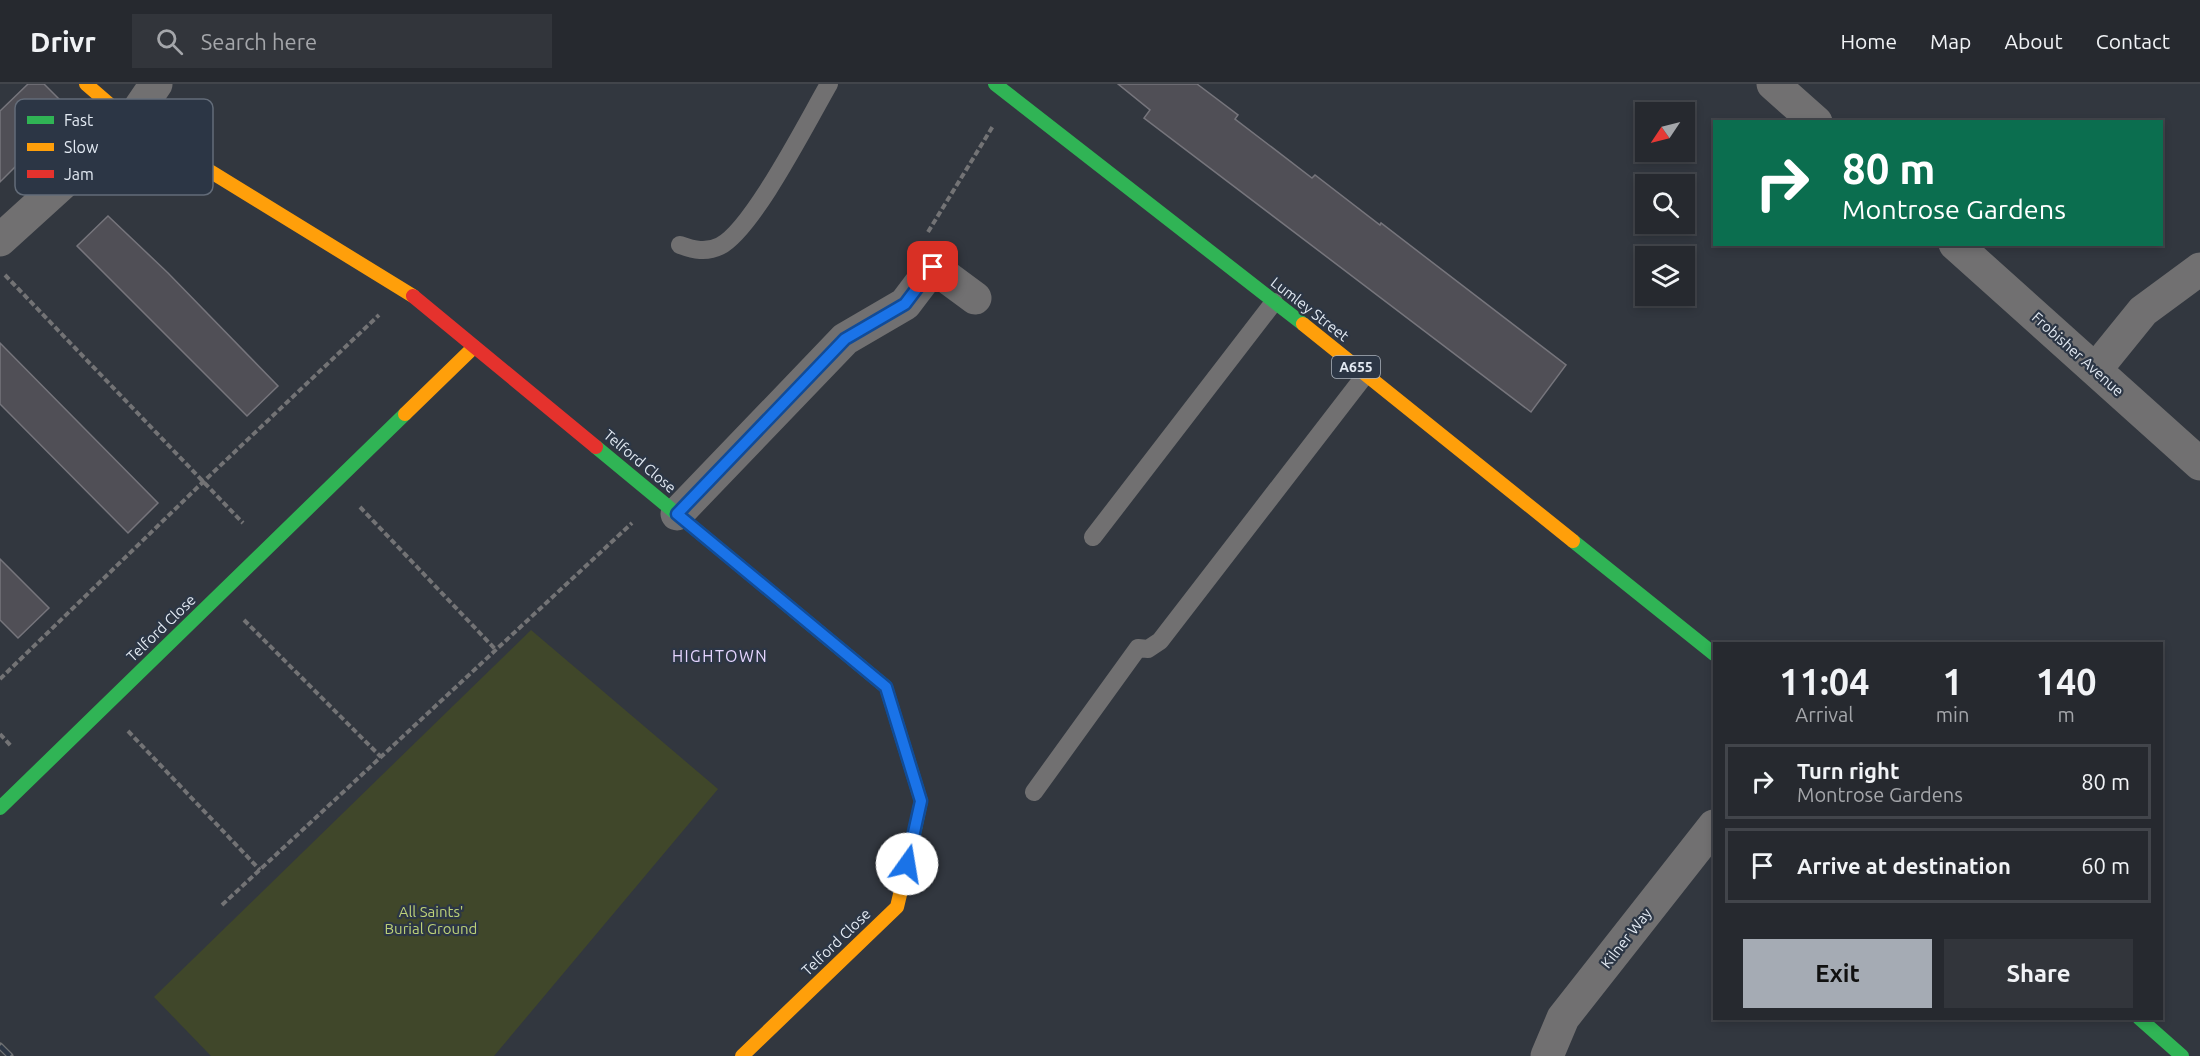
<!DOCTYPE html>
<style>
body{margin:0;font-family:Ubuntu,sans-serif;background:#32353b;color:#f1f3f6;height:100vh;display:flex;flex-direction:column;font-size:22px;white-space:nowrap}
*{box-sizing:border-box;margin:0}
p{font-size:20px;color:#a4a6aa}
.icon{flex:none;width:33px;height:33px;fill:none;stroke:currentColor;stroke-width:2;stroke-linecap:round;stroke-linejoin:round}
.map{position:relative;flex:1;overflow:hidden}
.panel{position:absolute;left:1713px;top:558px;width:450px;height:378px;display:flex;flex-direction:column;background:#26292f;border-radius:0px;box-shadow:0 3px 9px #0003,0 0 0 2px #42454b}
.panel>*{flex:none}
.banner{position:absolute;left:1713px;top:36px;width:450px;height:126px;border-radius:0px;box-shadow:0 3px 9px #0003,0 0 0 2px #42454b;background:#0b6e4f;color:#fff;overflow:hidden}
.needle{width:39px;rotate:235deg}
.fabs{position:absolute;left:1635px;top:18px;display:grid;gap:12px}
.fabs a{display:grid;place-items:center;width:60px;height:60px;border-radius:0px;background:#26292f;box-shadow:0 3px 9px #0003,0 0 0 2px #42454b;font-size:30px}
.pin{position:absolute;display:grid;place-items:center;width:51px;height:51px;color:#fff;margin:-26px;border-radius:12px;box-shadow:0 3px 9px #0006}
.me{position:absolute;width:66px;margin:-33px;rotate:13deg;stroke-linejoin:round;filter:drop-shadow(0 0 4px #0008)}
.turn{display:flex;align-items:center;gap:21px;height:126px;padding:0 30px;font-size:27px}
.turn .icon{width:78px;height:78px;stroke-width:2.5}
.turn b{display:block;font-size:42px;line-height:51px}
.eta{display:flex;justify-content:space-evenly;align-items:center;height:102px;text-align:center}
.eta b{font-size:36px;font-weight:700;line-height:42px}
.cta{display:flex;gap:12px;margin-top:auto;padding:12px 30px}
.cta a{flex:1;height:69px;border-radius:0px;background:#a5abb4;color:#111;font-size:24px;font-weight:700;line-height:69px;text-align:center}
.cta a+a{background:#32353b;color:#f1f3f6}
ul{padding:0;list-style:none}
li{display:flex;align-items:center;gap:18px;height:75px;margin:0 12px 9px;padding:0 18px;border:3px solid #42454b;border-radius:0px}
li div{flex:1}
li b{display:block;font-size:22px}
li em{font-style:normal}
header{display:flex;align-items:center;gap:36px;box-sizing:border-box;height:84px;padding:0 30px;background:#26292f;border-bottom:2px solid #42454b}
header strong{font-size:28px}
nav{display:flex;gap:33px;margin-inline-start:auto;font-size:21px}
.search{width:420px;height:54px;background:#32353b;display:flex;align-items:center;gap:15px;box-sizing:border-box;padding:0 21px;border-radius:0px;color:#a4a6aa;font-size:22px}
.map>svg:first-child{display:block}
</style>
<header>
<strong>Drivr</strong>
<div class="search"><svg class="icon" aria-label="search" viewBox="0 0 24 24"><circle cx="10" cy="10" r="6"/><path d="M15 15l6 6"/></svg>Search here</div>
<nav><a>Home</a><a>Map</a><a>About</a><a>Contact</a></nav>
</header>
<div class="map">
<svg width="2200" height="972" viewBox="0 0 2200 972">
<rect width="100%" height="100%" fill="#32373f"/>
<path fill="#40472a" d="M 531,546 L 718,705 L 494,972 L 211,972 L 154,913 Z"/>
<g fill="#504f56" stroke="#76757c" stroke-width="1.5">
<path d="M 28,0 L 44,0 L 71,27 L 0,98 L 0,27 Z"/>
<path d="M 1118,0 L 1197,0 L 1238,31 L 1235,35 L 1312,94 L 1315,91 L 1380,141 L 1381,139 L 1566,281 L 1531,328 L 1144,34 L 1150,26 Z"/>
<path d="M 108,132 L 168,189 L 278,302 L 247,332 L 77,162 Z"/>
<path d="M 0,259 L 158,419 L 128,449 L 0,320 Z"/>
<path d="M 0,475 L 49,524 L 18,554 L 0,536 Z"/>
</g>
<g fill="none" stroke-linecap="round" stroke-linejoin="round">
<g stroke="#737375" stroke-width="4" stroke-dasharray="6 3" stroke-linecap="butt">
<path d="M 928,148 L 993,42"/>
<path d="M 5,191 L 243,439"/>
<path d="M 360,423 L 496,566"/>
<path d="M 244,536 L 381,673"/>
<path d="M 0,595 L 203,398 L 379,231"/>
<path d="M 128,647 L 260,786"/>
<path d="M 0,650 L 12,663"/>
<path d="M 222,821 L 632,439"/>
</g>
<g stroke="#717071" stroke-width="18">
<path d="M 680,161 C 694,166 706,169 720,162 C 753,145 808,36 829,0"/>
<path d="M 1093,453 L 1274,218"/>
<path d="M 1034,708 L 1138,564 L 1148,565 L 1160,557 L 1366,290"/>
</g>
<g stroke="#717071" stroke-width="33">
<path d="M 1773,0 L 1816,38"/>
<path d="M 0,156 L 130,38 L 156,0"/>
<path d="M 1955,160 L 2200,380"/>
<path d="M 2096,285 L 2143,227 L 2200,185"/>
<path d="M 677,430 L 845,255 L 905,220 L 933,183 L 975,214"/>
<path d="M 1547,972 L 1563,934 L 1714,742"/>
</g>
<g stroke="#30b455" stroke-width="14">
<path d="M 995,0 L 1303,240"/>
<path d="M 596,363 L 886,603 L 921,717 L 908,777"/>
<path d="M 1573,457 L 1714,570"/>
<path d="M 0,724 L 405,330"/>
<path d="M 2139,934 L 2182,972"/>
</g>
<g stroke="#ff9f0a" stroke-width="14">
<path d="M 86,0 L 130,38 L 413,212"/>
<path d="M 1303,240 L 1573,457"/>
<path d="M 405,330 L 474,263"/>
<path d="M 742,972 L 897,823 L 908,777"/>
</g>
<path stroke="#e5322d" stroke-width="14" d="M 413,212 L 596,363"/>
<defs>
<path id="rail" d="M 0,962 L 10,972"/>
</defs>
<use href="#rail" stroke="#6f7173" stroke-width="7"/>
<use href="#rail" stroke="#2c3645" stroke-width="4.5" stroke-dasharray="14" stroke-linecap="butt"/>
</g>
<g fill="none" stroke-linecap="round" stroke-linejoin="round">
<defs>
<path id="route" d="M 907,780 L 921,717 L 886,603 L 677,430 L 845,255 L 905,220 L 933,183"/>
</defs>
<use href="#route" stroke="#114b97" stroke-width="15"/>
<use href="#route" stroke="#1a73e8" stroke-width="10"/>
</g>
<g text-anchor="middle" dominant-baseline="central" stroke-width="4.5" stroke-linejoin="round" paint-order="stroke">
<rect fill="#2c3645" stroke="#acb4bf" stroke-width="1.5" x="1332" y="272" width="48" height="22" rx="4.5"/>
<g font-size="14" font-weight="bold" fill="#e3eaf3">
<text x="1356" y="283">A655</text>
</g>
<g font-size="15" fill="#e3eaf3" stroke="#2c3645">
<text transform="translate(1310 225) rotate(38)">Lumley Street</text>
<text transform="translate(2078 270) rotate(42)">Frobisher Avenue</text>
<text transform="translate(640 377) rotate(40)">Telford Close</text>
<text transform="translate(161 544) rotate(-44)">Telford Close</text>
<text transform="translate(1626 854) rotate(-52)">Kilner Way</text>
<text transform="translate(836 858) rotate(-44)">Telford Close</text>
</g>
<g font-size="15" fill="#bdd178" stroke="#2c3645">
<text x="431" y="827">All Saints'<tspan x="431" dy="17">Burial Ground</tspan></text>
</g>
<g font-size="16" letter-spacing="1.5" fill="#e6d5ff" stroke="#2c3645">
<text x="720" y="572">HIGHTOWN</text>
</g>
</g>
<rect x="15" y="15" width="198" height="96" rx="9" fill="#2c3645" stroke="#636c79" stroke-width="1.5"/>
<rect x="27" y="32" width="27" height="8" fill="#30b455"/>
<rect x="27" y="59" width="27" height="8" fill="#ff9f0a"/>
<rect x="27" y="86" width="27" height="8" fill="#e5322d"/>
<g font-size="16" fill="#e3eaf3">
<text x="64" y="42">Fast</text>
<text x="64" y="69">Slow</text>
<text x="64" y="96">Jam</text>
</g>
</svg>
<div class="fabs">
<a><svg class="needle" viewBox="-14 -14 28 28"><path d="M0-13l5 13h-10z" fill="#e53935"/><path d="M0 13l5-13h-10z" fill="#a4a6aa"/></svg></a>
<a><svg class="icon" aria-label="search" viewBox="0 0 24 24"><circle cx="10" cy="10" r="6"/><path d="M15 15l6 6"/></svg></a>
<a><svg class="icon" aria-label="layers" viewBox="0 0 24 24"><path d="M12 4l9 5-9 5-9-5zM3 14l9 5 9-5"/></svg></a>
</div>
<div class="pin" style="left:933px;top:183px;background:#d93025"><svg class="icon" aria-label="arrive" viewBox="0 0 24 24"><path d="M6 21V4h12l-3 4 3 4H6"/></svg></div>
<svg class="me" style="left:907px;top:780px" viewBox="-20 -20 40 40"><circle r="19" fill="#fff"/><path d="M0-13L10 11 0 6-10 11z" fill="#1a73e8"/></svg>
<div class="banner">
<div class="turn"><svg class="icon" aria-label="right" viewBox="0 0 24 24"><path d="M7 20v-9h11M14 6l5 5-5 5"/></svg><div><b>80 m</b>Montrose Gardens</div></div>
</div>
<section class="panel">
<div class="eta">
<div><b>11:04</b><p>Arrival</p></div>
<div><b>1</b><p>min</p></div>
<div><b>140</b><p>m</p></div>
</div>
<ul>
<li><svg class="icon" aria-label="right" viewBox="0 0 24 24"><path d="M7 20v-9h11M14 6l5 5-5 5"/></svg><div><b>Turn right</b><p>Montrose Gardens</p></div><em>80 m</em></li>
<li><svg class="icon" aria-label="arrive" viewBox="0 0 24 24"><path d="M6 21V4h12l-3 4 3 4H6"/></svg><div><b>Arrive at destination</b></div><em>60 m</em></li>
</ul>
<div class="cta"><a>Exit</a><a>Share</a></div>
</section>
</div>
